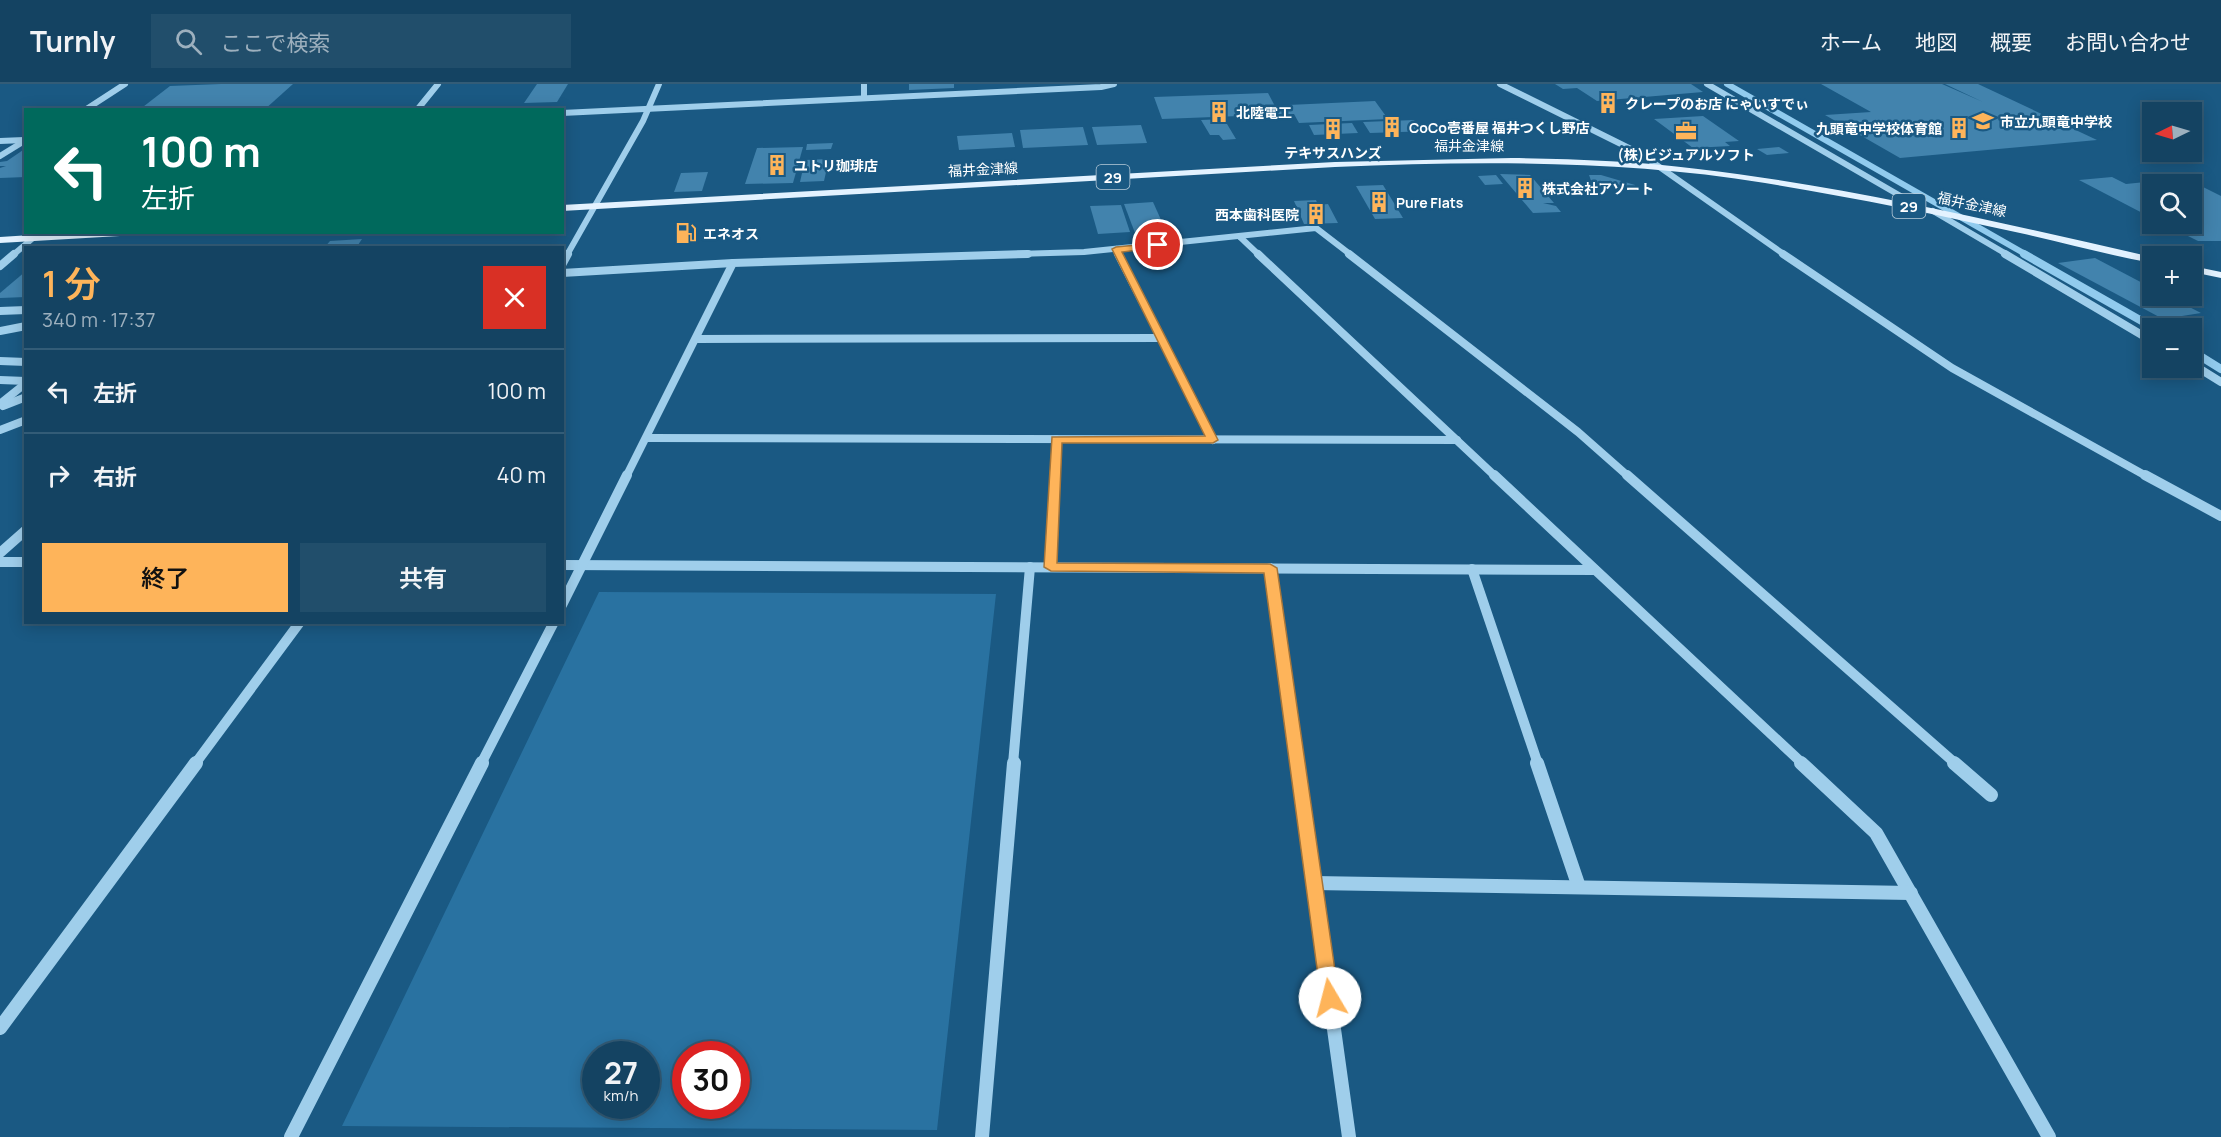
<!DOCTYPE html>
<html lang="ja">
<meta charset="utf-8">
<style>
body{margin:0;font-family:Manrope,"Noto Sans JP",sans-serif;background:#214e6b;color:#f1f3f6;height:100vh;display:flex;flex-direction:column;font-size:22px;white-space:nowrap}
*{box-sizing:border-box;margin:0}
p{font-size:20px;color:#9db0be}
.icon{flex:none;width:33px;height:33px;fill:none;stroke:currentColor;stroke-width:2;stroke-linecap:round;stroke-linejoin:round}
.map{position:relative;flex:1;overflow:hidden}
.details{position:absolute;left:24px;top:162px;width:540px;height:378px;display:flex;flex-direction:column;background:#144362;border-radius:0px;box-shadow:0 3px 15px #0003,0 0 0 2px #335c77}
.details>*{flex:none}
.hud{position:absolute;left:24px;top:24px;width:540px;height:126px;border-radius:0px;box-shadow:0 3px 15px #0003,0 0 0 2px #335c77;background:#00695c;color:#fff;overflow:hidden}
.needle{width:39px;rotate:265deg}
.controls{position:absolute;left:2142px;top:18px;display:grid;gap:12px}
.controls a{display:grid;place-items:center;width:60px;height:60px;border-radius:0px;background:#144362;box-shadow:0 3px 15px #0003,0 0 0 2px #335c77;font-size:30px}
.speed{position:absolute;left:582px;top:957px;display:flex;gap:12px;font-size:30px;font-weight:700;text-align:center}
.speed>*{display:grid;place-content:center;width:78px;height:78px;border-radius:50%;background:#144362;box-shadow:0 3px 15px #0003,0 0 0 2px #335c77;line-height:1}
.speed small{font-size:15px;font-weight:400}
.speed .limit{border:9px solid #d22;background:#fff;color:#111}
.pin{position:absolute;display:grid;place-items:center;width:51px;height:51px;color:#fff;margin:-26px;border:3px solid #fff;border-radius:50%;box-shadow:0 2px 6px #0007}
.me{position:absolute;width:66px;margin:-33px;rotate:352deg;stroke-linejoin:round;filter:drop-shadow(0 0 4px #0008)}
.turn{display:flex;align-items:center;gap:21px;height:126px;padding:0 18px;font-size:27px}
.turn .icon{width:78px;height:78px;stroke-width:2.5}
.turn b{display:block;font-size:42px;line-height:51px}
.round{display:grid;place-items:center;flex:none;width:63px;height:63px;border-radius:0px;background:#214e6b}
.headline{display:flex;align-items:center;justify-content:space-between;height:102px;padding:0 18px}
h1{font-size:36px;font-weight:600;line-height:45px;color:#feb45a}
.action{display:flex;gap:12px;margin-top:auto;padding:12px 18px}
.action a{flex:1;height:69px;border-radius:0px;background:#feb45a;color:#111;font-size:24px;font-weight:600;line-height:69px;text-align:center}
.action a+a{background:#214e6b;color:#f1f3f6}
ul{padding:0;list-style:none}
li{display:flex;align-items:center;gap:18px;height:84px;padding:0 18px;border-top:2px solid #335c77}
li div{flex:1}
li b{display:block;font-size:22px}
li em{font-style:normal}
header{display:flex;align-items:center;gap:36px;box-sizing:border-box;height:84px;padding:0 30px;background:#144362;border-bottom:2px solid #335c77}
header strong{font-size:28px}
nav{display:flex;gap:33px;margin-inline-start:auto;font-size:21px}
.search{width:420px;height:54px;background:#214e6b;display:flex;align-items:center;gap:15px;box-sizing:border-box;padding:0 21px;border-radius:0px;color:#9db0be;font-size:22px}
.map>svg:first-child{display:block}
</style>
<header>
<strong>Turnly</strong>
<div class="search"><svg class="icon" aria-label="search" viewBox="0 0 24 24"><circle cx="10" cy="10" r="6"/><path d="M15 15l6 6"/></svg>ここで検索</div>
<nav><a>ホーム</a><a>地図</a><a>概要</a><a>お問い合わせ</a></nav>
</header>
<div class="map">
<svg width="2221" height="1053" viewBox="0 0 2221 1053">
<rect width="100%" height="100%" fill="#1a5983"/>
<path fill="#2972a1" fill-rule="evenodd" d="M 599,508 L 996,510 L 937,1046 L 342,1042 ZM 646,970 L 646,1022 L 596,1022 L 596,970 ZM 736,970 L 736,1022 L 686,1022 L 686,970 Z"/>
<g fill="none" stroke-linecap="round" stroke-linejoin="round">
<path stroke="#91cbee" stroke-width="6" d="M 1727,0 L 2027,171"/>
<g stroke="#91cbee" stroke-width="8">
<path d="M 2024,170 L 2154,244"/>
<path d="M 2192,267 L 2221,285"/>
</g>
</g>
<g fill="#4283ad">
<path d="M 221,0 L 293,0 L 264,26 L 139,26 L 170,2 Z"/>
<path d="M 537,0 L 568,0 L 557,18 L 524,19 Z"/>
<path d="M 909,0 L 954,0 L 954,4 L 909,6 Z"/>
<path d="M 1555,0 L 1691,0 L 1703,8 L 1597,17 L 1577,4 L 1563,5 Z"/>
<path d="M 1821,0 L 1942,0 L 1983,18 L 1945,0 L 1978,0 L 2097,56 L 1900,74 L 1825,31 L 1871,28 Z"/>
<path d="M 1268,9 L 1277,26 L 1291,25 L 1288,21 L 1375,17 L 1388,35 L 1299,39 L 1294,30 L 1162,35 L 1154,13 Z"/>
<path d="M 1703,32 L 1739,57 L 1725,58 L 1730,62 L 1693,64 L 1654,35 Z"/>
<path d="M 1224,35 L 1236,55 L 1223,56 L 1219,51 L 1210,51 L 1201,36 Z"/>
<path d="M 1414,36 L 1420,44 L 1428,44 L 1431,47 L 1370,49 L 1363,38 Z"/>
<path d="M 1352,39 L 1358,49 L 1314,51 L 1309,41 Z"/>
<path d="M 1141,41 L 1147,59 L 1097,61 L 1092,43 Z"/>
<path d="M 1083,43 L 1088,61 L 1023,64 L 1020,46 Z"/>
<path d="M 1012,49 L 1015,63 L 959,66 L 957,52 Z"/>
<path d="M 833,59 L 831,65 L 806,66 L 807,60 Z"/>
<path d="M 803,63 L 793,99 L 745,100 L 757,64 Z"/>
<path d="M 1779,63 L 1789,69 L 1767,71 L 1757,65 Z"/>
<path d="M 26,64 L 26,93 L 0,94 L 0,84 L 6,82 L 0,82 L 0,78 L 7,77 Z"/>
<path d="M 829,75 L 824,97 L 800,98 L 805,76 Z"/>
<path d="M 708,88 L 702,107 L 674,108 L 681,89 Z"/>
<path d="M 1500,90 L 1530,91 L 1554,119 L 1543,119 L 1556,122 L 1561,128 L 1533,129 Z"/>
<path d="M 1496,91 L 1503,100 L 1485,101 L 1478,92 Z"/>
<path d="M 1589,91 L 1601,91 L 1635,101 L 1635,104 L 1593,102 Z"/>
<path d="M 2112,93 L 2126,100 L 2185,94 L 2221,112 L 2221,157 L 2198,157 L 2164,140 L 2192,140 L 2192,100 L 2152,100 L 2152,134 L 2079,96 Z"/>
<path d="M 1383,101 L 1403,134 L 1375,135 L 1356,102 Z"/>
<path d="M 1316,116 L 1318,121 L 1328,120 L 1338,139 L 1304,140 L 1294,117 Z"/>
<path d="M 1153,118 L 1166,147 L 1135,149 L 1124,120 Z"/>
<path d="M 1121,121 L 1130,148 L 1098,150 L 1090,122 Z"/>
<path d="M 362,155 L 356,164 L 324,164 L 330,157 Z"/>
<path d="M 151,160 L 147,164 L 114,164 L 114,162 Z"/>
<path d="M 2095,174 L 2152,204 L 2152,212 L 2168,212 L 2201,229 L 2163,235 L 2058,179 Z"/>
<path d="M 26,187 L 26,213 L 0,214 L 0,209 Z"/>
</g>
<g fill="none" stroke-linecap="round" stroke-linejoin="round">
<g stroke="#9fceeb" stroke-width="6">
<path d="M 864,0 L 864,14"/>
<path d="M 1500,0 L 1641,70 L 1785,171"/>
<path d="M 1707,0 L 1923,125"/>
<path d="M 85,26 L 125,0"/>
<path d="M 417,26 L 438,0"/>
<path d="M 562,29 L 1101,3 L 1114,0"/>
<path d="M 0,57 L 24,56"/>
<path d="M 0,72 L 26,56"/>
<path d="M 1933,127 L 2008,171"/>
<path d="M 1240,153 L 1259,171"/>
<path d="M 1116,165 L 1119,171"/>
<path d="M 13,171 L 33,154"/>
<path d="M 567,171 L 643,37 L 659,0"/>
<path d="M 980,171 L 1084,168 L 1316,144 L 1351,171"/>
</g>
<g stroke="#9fceeb" stroke-width="8">
<path d="M 1118,170 L 1213,356"/>
<path d="M 1258,170 L 1496,393"/>
<path d="M 1349,170 L 1578,348 L 1629,393"/>
<path d="M 1783,170 L 1952,284 L 2148,393"/>
<path d="M 2005,170 L 2152,257"/>
<path d="M 562,181 L 568,170"/>
<path d="M 0,182 L 14,170"/>
<path d="M 562,189 L 733,179"/>
<path d="M 0,227 L 26,226"/>
<path d="M 0,247 L 26,242"/>
<path d="M 697,255 L 1161,254"/>
<path d="M 0,277 L 26,278"/>
<path d="M 2192,280 L 2221,298"/>
<path d="M 0,296 L 26,297"/>
<path d="M 0,320 L 26,299"/>
<path d="M 3,322 L 26,313"/>
<path d="M 0,346 L 26,336"/>
<path d="M 647,354 L 1457,356"/>
<path d="M 626,393 L 733,179 L 1028,170"/>
<path d="M 1055,393 L 1056,355"/>
</g>
<g stroke="#9fceeb" stroke-width="10">
<path d="M 1494,391 L 1803,680"/>
<path d="M 1627,391 L 1956,680"/>
<path d="M 2145,391 L 2221,432"/>
<path d="M 0,469 L 26,446"/>
<path d="M 0,478 L 26,478"/>
<path d="M 562,481 L 1595,486"/>
<path d="M 1051,483 L 1055,391"/>
<path d="M 1270,484 L 1297,680"/>
<path d="M 1472,485 L 1538,680"/>
<path d="M 562,521 L 627,391"/>
<path d="M 195,680 L 300,538"/>
<path d="M 481,680 L 554,538"/>
<path d="M 1013,680 L 1030,483"/>
</g>
<g stroke="#9fceeb" stroke-width="14">
<path d="M 1297,679 L 1349,1053"/>
<path d="M 1537,679 L 1579,803"/>
<path d="M 1801,679 L 1876,749 L 2049,1053"/>
<path d="M 1954,679 L 1991,711"/>
<path d="M 1314,799 L 1911,809"/>
<path d="M 0,944 L 196,679"/>
<path d="M 291,1053 L 482,679"/>
<path d="M 982,1053 L 1014,679"/>
</g>
<g fill="#e3f2ff" fill-rule="evenodd">
<path d="M 1512,74 C 1574,75 1636,77 1698,85 C 1851,103 2002,139 2152,173 L 2152,179 C 2108,171 2064,159 2020,149 C 1935,130 1851,113 1765,99 C 1623,76 1479,77 1335,83 L 562,127 L 562,121 L 1335,78 Z"/>
<path d="M 78,148 L 142,148 L 137,151 L 0,159 L 0,153 Z"/>
<path d="M 2192,182 L 2221,188 L 2221,194 L 2192,188 Z"/>
</g>
</g>
<path fill="#feb45a" stroke="#a5753a" stroke-width="1.5" d="M 1158,159 L 1161,159 L 1161,163 L 1122,168 L 1218,356 L 1213,359 L 1062,359 L 1057,479 L 1270,480 L 1277,484 L 1339,914 L 1336,920 L 1330,923 L 1323,920 L 1321,914 L 1264,489 L 1051,487 L 1044,483 L 1052,353 L 1205,352 L 1112,165 L 1116,163 Z"/>
<defs>
<symbol id="building-bare" viewBox="-9 -9 18 18"><path d="M-4-6H4V6H1V3H-1V6H-4ZM-2.5-4.3h1.7v1.8h-1.7ZM.8-4.3h1.7v1.8H.8ZM-2.5-1h1.7V.8h-1.7ZM.8-1h1.7V.8H.8Z" fill="#feb45a" stroke="#1a5983" stroke-width="2.5" paint-order="stroke"/></symbol>
<symbol id="school-bare" viewBox="-9 -9 18 18"><path d="M0-5L7-2L0 1L-7-2ZM-4 1L0 2.5L4 1V4Q0 6-4 4Z" fill="#feb45a" stroke="#1a5983" stroke-width="2.5" paint-order="stroke"/></symbol>
<symbol id="office-bare" viewBox="-9 -9 18 18"><path d="M-6-3h4V-5.5h4V-3h4V5H-6ZM-1-4.5V-3h2v-1.5ZM-6 0V1H6V0Z" fill="#feb45a" stroke="#1a5983" stroke-width="2.5" paint-order="stroke"/></symbol>
<symbol id="fuel-bare" viewBox="-9 -9 18 18"><path d="M-5.5-6h7V0h2V4h1.3V-2.5L3-4.5l.8-.8L6-3V5H2.5V1h-1V6h-7ZM-4.2-4.7v3.2H.2V-4.7Z" fill="#feb45a" stroke="#1a5983" stroke-width="2.5" paint-order="stroke"/></symbol>
</defs>
<g fill-rule="evenodd">
<use href="#building-bare" x="1593" y="4" width="30" height="30"/>
<use href="#building-bare" x="1204" y="13" width="30" height="30"/>
<use href="#school-bare" x="1968" y="22" width="30" height="30"/>
<use href="#building-bare" x="1377" y="28" width="30" height="30"/>
<use href="#building-bare" x="1944" y="29" width="30" height="30"/>
<use href="#building-bare" x="1318" y="30" width="30" height="30"/>
<use href="#office-bare" x="1671" y="32" width="30" height="30"/>
<use href="#building-bare" x="762" y="66" width="30" height="30"/>
<use href="#building-bare" x="1510" y="89" width="30" height="30"/>
<use href="#building-bare" x="1364" y="103" width="30" height="30"/>
<use href="#building-bare" x="1301" y="115" width="30" height="30"/>
<use href="#fuel-bare" x="671" y="134" width="30" height="30"/>
</g>
<g text-anchor="middle" dominant-baseline="central" stroke-width="5" stroke-linejoin="round" paint-order="stroke">
<g font-size="14" font-weight="bold" fill="#fff" stroke="#1a5983" text-anchor="start">
<text x="1625" y="19">クレープのお店 にゃいすでぃ</text>
<text x="1236" y="28">北陸電工</text>
<text x="2000" y="37">市立九頭竜中学校</text>
<text x="1409" y="43">CoCo壱番屋 福井つくし野店</text>
<text x="1942" y="44" text-anchor="end">九頭竜中学校体育館</text>
<text x="1333" y="68" text-anchor="middle">テキサスハンズ</text>
<text x="1686" y="70" text-anchor="middle">(株)ビジュアルソフト</text>
<text x="794" y="81">ユトリ珈琲店</text>
<text x="1542" y="104">株式会社アソート</text>
<text x="1396" y="118">Pure Flats</text>
<text x="1299" y="130" text-anchor="end">西本歯科医院</text>
<text x="703" y="149">エネオス</text>
</g>
<g font-size="14" fill="#fff" stroke="#1a5983">
<text x="1469" y="61">福井金津線</text>
<text transform="translate(983 85) rotate(-3)">福井金津線</text>
<text transform="translate(1972 120) rotate(12)">福井金津線</text>
</g>
<g fill="#1a5983" stroke="#bacdda" stroke-width="1.5">
<rect x="1096.5" y="81" width="33" height="24" rx="4.5"/>
<rect x="1892.5" y="110" width="33" height="24" rx="4.5"/>
</g>
<g font-size="15" font-weight="bold" fill="#fff">
<text x="1113" y="93">29</text>
<text x="1909" y="122">29</text>
</g>
</g>
</svg>
<div class="controls">
<a><svg class="needle" viewBox="-14 -14 28 28"><path d="M0-13l5 13h-10z" fill="#e53935"/><path d="M0 13l5-13h-10z" fill="#9db0be"/></svg></a>
<a><svg class="icon" aria-label="search" viewBox="0 0 24 24"><circle cx="10" cy="10" r="6"/><path d="M15 15l6 6"/></svg></a>
<a>+</a>
<a>−</a>
</div>
<div class="speed"><div>27<small>km/h</small></div><div class="limit">30</div></div>
<div class="pin" style="left:1158px;top:161px;background:#d93025"><svg class="icon" aria-label="arrive" viewBox="0 0 24 24"><path d="M6 21V4h12l-3 4 3 4H6"/></svg></div>
<svg class="me" style="left:1330px;top:914px" viewBox="-20 -20 40 40"><circle r="19" fill="#fff"/><path d="M0-13L10 11 0 6-10 11z" fill="#feb45a"/></svg>
<div class="hud">
<div class="turn"><svg class="icon" aria-label="left" viewBox="0 0 24 24"><path d="M17 20v-9H6M10 6l-5 5 5 5"/></svg><div><b>100 m</b>左折</div></div>
</div>
<section class="details">
<div class="headline"><div><h1>1 分</h1><p>340 m · 17:37</p></div><a class="round" style="background:#d93025;color:#fff"><svg class="icon" aria-label="close" viewBox="0 0 24 24"><path d="M6 6l12 12M18 6L6 18"/></svg></a></div>
<ul>
<li><svg class="icon" aria-label="left" viewBox="0 0 24 24"><path d="M17 20v-9H6M10 6l-5 5 5 5"/></svg><div><b>左折</b></div><em>100 m</em></li>
<li><svg class="icon" aria-label="right" viewBox="0 0 24 24"><path d="M7 20v-9h11M14 6l5 5-5 5"/></svg><div><b>右折</b></div><em>40 m</em></li>
</ul>
<div class="action"><a>終了</a><a>共有</a></div>
</section>
</div>
